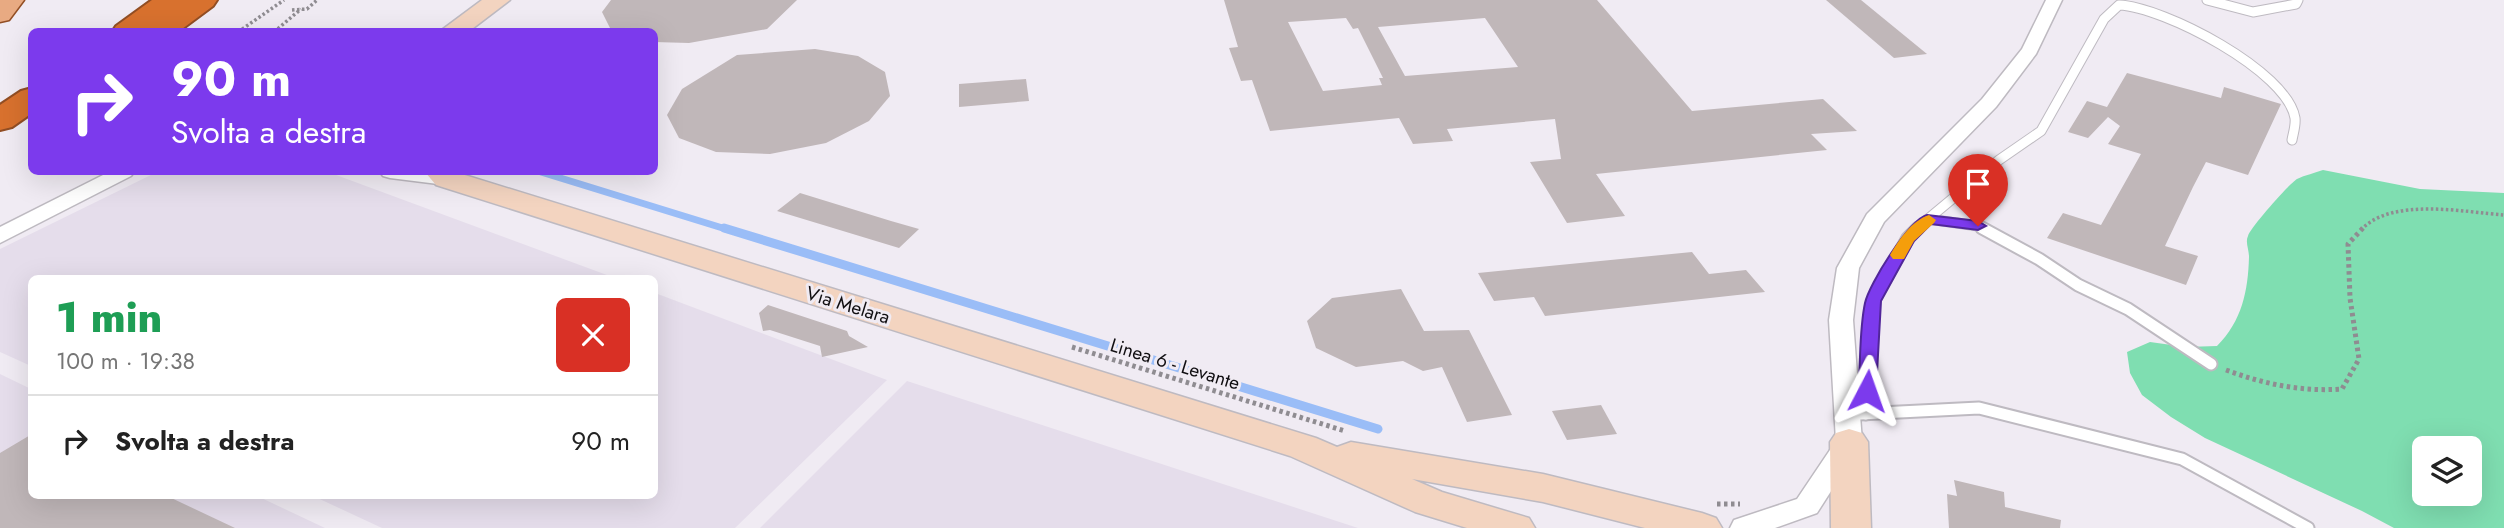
<!DOCTYPE html>
<html lang="it">
<meta charset="utf-8">
<style>
body{margin:0;font-family:Jost,sans-serif;background:#f6f6f6;color:#222;height:100vh;display:flex;flex-direction:column;font-size:26px;white-space:nowrap}
*{box-sizing:border-box;margin:0}
p{font-size:23px;color:#767676}
.icon{flex:none;width:38px;height:38px;fill:none;stroke:currentColor;stroke-width:2;stroke-linecap:round;stroke-linejoin:round}
.map{position:relative;flex:1;overflow:hidden}
.details{position:absolute;left:28px;top:275px;width:630px;height:224px;display:flex;flex-direction:column;background:#fff;border-radius:10px;box-shadow:0 7px 28px #0002}
.details>*{flex:none}
.banner{position:absolute;left:28px;top:28px;width:630px;height:147px;border-radius:10px;box-shadow:0 7px 28px #0002;background:#7c3aed;color:#fff;overflow:hidden}
.tools{position:absolute;left:2412px;top:436px;display:grid;gap:14px}
.tools a{display:grid;place-items:center;width:70px;height:70px;border-radius:10px;background:#fff;box-shadow:0 7px 28px #0002;font-size:35px}
.pin{position:absolute;display:grid;place-items:center;width:60px;height:60px;color:#fff;margin:-72px -30px;border-radius:50% 50% 50% 0;rotate:-45deg;box-shadow:0 0 7px #0007}
.pin .icon{rotate:45deg}
.me{position:absolute;width:77px;margin:-38px;rotate:4deg;stroke-linejoin:round;filter:drop-shadow(0 0 5px #0008)}
.turn{display:flex;align-items:center;gap:24px;height:147px;padding:0 28px;font-size:32px}
.turn .icon{width:91px;height:91px;stroke-width:2.5}
.turn b{display:block;font-size:49px;line-height:60px}
.round{display:grid;place-items:center;flex:none;width:74px;height:74px;border-radius:10px;background:#f6f6f6}
.head{display:flex;align-items:center;justify-content:space-between;height:119px;padding:0 28px}
h1{font-size:42px;font-weight:800;line-height:52px;color:#1e9e55}
ul{padding:0;list-style:none}
li{display:flex;align-items:center;gap:21px;height:91px;padding:0 28px;border-top:2px solid #e0e0e0}
li div{flex:1}
li b{display:block;font-size:26px}
li em{font-style:normal}
.map>svg:first-child{display:block}
</style>
<div class="map">
<svg width="2504" height="528" viewBox="0 0 2504 528">
<rect width="100%" height="100%" fill="#f0ebf3"/>
<g fill="#e5ddeb">
<path d="M 157,172 L 328,172 L 615,278 L 32,278 L 31,366 L 0,352 L 0,249 Z"/>
<path d="M 655,293 L 887,380 L 735,528 L 382,528 L 311,495 L 654,495 Z"/>
<path d="M 0,374 L 31,389 L 32,495 L 255,495 L 325,528 L 0,528 Z"/>
<path d="M 907,381 L 1358,528 L 760,528 Z"/>
</g>
<path fill="#7fdeb1" fill-rule="evenodd" d="M 2323,170 L 2420,189 L 2504,193 L 2504,528 L 2394,528 L 2362,511 L 2205,438 L 2171,417 L 2142,395 L 2130,373 L 2127,352 L 2150,342 L 2186,347 L 2217,346 C 2242,321 2248,291 2249,257 C 2249,249 2245,242 2248,236 C 2251,227 2289,184 2297,179 C 2305,175 2315,173 2323,170 ZM 2424,448 L 2469,448 L 2469,494 L 2424,494 Z"/>
<g fill="none" stroke-linecap="round" stroke-linejoin="round">
<path stroke="#9abdf7" stroke-width="7" d="M 541,172 L 729,230"/>
<path stroke="#9abdf7" stroke-width="9" d="M 724,228 L 1378,429"/>
</g>
<g fill="#c0b7b9" fill-rule="evenodd">
<path d="M 611,0 L 797,0 L 767,29 L 689,43 L 654,42 L 654,32 L 612,32 L 602,12 Z"/>
<path d="M 1224,0 L 1597,0 L 1692,111 L 1823,99 L 1857,131 L 1811,134 L 1827,150 L 1596,174 L 1625,216 L 1567,223 L 1530,162 L 1561,159 L 1555,119 L 1447,129 L 1453,141 L 1413,144 L 1399,118 L 1270,131 L 1252,80 L 1241,81 L 1229,48 L 1238,47 ZM 1346,18 L 1353,29 L 1358,28 L 1383,78 L 1379,78 L 1382,85 L 1323,91 L 1288,22 ZM 1485,18 L 1518,67 L 1405,76 L 1378,27 Z"/>
<path d="M 1826,0 L 1861,0 L 1927,54 L 1894,58 Z"/>
<path d="M 815,49 L 858,56 L 885,72 L 890,96 L 869,121 L 826,143 L 770,154 L 716,152 L 679,138 L 667,115 L 682,89 L 737,55 Z"/>
<path d="M 2127,73 L 2221,98 L 2224,87 L 2281,104 L 2248,175 L 2206,162 L 2193,187 L 2165,246 L 2198,256 L 2186,285 L 2047,238 L 2063,213 L 2101,225 L 2141,154 L 2108,144 L 2120,126 L 2108,117 L 2088,138 L 2068,132 L 2087,101 L 2107,107 Z"/>
<path d="M 1026,79 L 1029,101 L 959,107 L 959,84 Z"/>
<path d="M 800,193 L 891,221 L 919,229 L 899,248 L 777,211 Z"/>
<path d="M 1692,252 L 1709,274 L 1746,270 L 1765,292 L 1545,316 L 1534,297 L 1494,301 L 1478,273 Z"/>
<path d="M 1401,289 L 1424,331 L 1469,330 L 1512,415 L 1467,422 L 1442,367 L 1423,371 L 1403,361 L 1356,367 L 1316,348 L 1307,321 L 1332,298 Z"/>
<path d="M 768,305 L 847,331 L 849,336 L 868,347 L 822,357 L 820,346 L 770,330 L 763,331 L 759,313 Z"/>
<path d="M 1601,405 L 1617,434 L 1567,440 L 1552,411 Z"/>
<path d="M 32,434 L 32,495 L 165,495 L 235,528 L 0,528 L 0,453 Z"/>
<path d="M 1954,480 L 2004,492 L 2005,507 L 2061,520 L 2060,528 L 1949,528 L 1947,494 L 1957,496 Z"/>
</g>
<g fill="none" stroke-linecap="round" stroke-linejoin="round">
<defs>
<g id="lane-far1">
<path d="M 2207,0 L 2253,12 L 2296,4 L 2298,0"/>
<path d="M 1928,219 L 1999,160 L 2041,131 L 2104,19 L 2119,5 C 2164,7 2287,71 2295,118 C 2296,125 2293,134 2292,140"/>
<path d="M 1917,230 L 1928,219 L 1978,226 L 1985,230"/>
</g>
<g id="lane">
<path d="M 1982,228 L 2039,259 L 2078,285 L 2128,309 L 2211,364"/>
<path d="M 1860,414 L 1979,408 L 2182,459 L 2308,528"/>
<path d="M 1866,414 L 1873,301 L 1908,238 L 1918,228"/>
</g>
<g id="street">
<path d="M 2046,0 L 2062,0 L 2036,54 L 1996,107 L 1884,222 L 1859,268 L 1853,320 L 1862,442 L 1858,449 L 1817,513 L 1775,528 L 1730,528 L 1734,520 L 1797,499 L 1836,441 L 1829,320 L 1837,268 L 1867,214 L 1982,99 L 2022,49 Z"/>
<path d="M 109,172 L 134,172 L 131,176 L 0,243 L 0,227 Z"/>
<path d="M 380,172 L 436,172 L 453,175 L 456,179 L 453,183 L 446,185 L 390,178 L 383,176 Z"/>
</g>
<g id="secondary">
<path d="M 482,0 L 510,0 L 468,32 L 439,32 Z"/>
<path d="M 425,172 L 455,172 L 1316,438 L 1337,447 L 1351,442 L 1543,474 L 1702,513 L 1716,518 L 1722,528 L 1645,528 L 1543,502 L 1412,479 L 1442,492 L 1529,518 L 1535,528 L 1467,528 L 1415,512 L 1290,456 L 436,185 Z"/>
<path d="M 1849,429 L 1862,433 L 1868,442 L 1871,528 L 1831,528 L 1830,442 L 1836,433 Z"/>
</g>
<path id="primary" d="M 0,0 L 24,0 L 9,20 L 0,22 Z"/>
<g id="highway">
<path d="M 152,0 L 217,0 L 213,6 L 178,32 L 112,32 L 116,26 Z"/>
<path d="M 32,88 L 32,113 L 12,127 L 0,130 L 0,105 L 21,91 Z"/>
</g>
</defs>
<use href="#lane-far1" stroke="#bebac1" stroke-width="11"/>
<use href="#lane" stroke="#bebac1" stroke-width="15"/>
<use href="#street" stroke="#bebac1" stroke-width="3"/>
<use href="#secondary" stroke="#bebac1" stroke-width="3"/>
<use href="#primary" stroke="#924e24" stroke-width="3"/>
<use href="#highway" stroke="#924e24" stroke-width="4"/>
<g stroke="#8f8c91" stroke-width="3.5" stroke-dasharray="2.5 2.5" stroke-linecap="butt">
<path d="M 292,10 L 307,9 L 317,0"/>
<path d="M 238,32 L 284,0"/>
<path d="M 274,32 L 301,9"/>
<path d="M 2361,230 C 2391,197 2464,212 2504,215"/>
</g>
<g stroke="#8f8c91" stroke-width="5" stroke-dasharray="3.5 3.5" stroke-linecap="butt">
<path d="M 1072,347 L 1345,431"/>
<path d="M 2226,370 C 2264,384 2301,392 2342,389 L 2359,359 L 2350,298 L 2348,244 L 2363,228"/>
<path d="M 1717,504 L 1740,504"/>
</g>
<use href="#lane-far1" stroke="#fff" stroke-width="9"/>
<use href="#lane" stroke="#fff" stroke-width="11"/>
<use href="#street" fill="#fff" fill-rule="evenodd"/>
<use href="#secondary" fill="#f3d4c0" fill-rule="evenodd"/>
<use href="#primary" fill="#e8aa82" fill-rule="evenodd"/>
<use href="#highway" fill="#d8712e" fill-rule="evenodd"/>
</g>
<path fill="#7c3aed" stroke="#51269a" stroke-width="2" d="M 1927,215 L 1978,221 L 1986,226 L 1978,230 L 1931,224 L 1914,241 L 1881,301 L 1876,391 L 1867,397 L 1861,395 L 1858,391 C 1861,363 1859,331 1865,303 C 1869,284 1909,220 1927,215 Z"/>
<path fill="#f59e0b" d="M 1929,215 L 1936,220 L 1934,223 L 1914,241 L 1904,259 L 1893,259 L 1890,255 C 1899,240 1911,221 1929,215 Z"/>
<g text-anchor="middle" dominant-baseline="central" stroke-width="6" stroke-linejoin="round" paint-order="stroke">
<g font-size="19" fill="#100e11" stroke="#f0ebf3">
<text transform="translate(848 305) rotate(17)">Via Melara</text>
<text transform="translate(1175 364) rotate(17)">Linea 6 - Levante</text>
</g>
</g>
</svg>
<div class="tools">
<a><svg class="icon" aria-label="layers" viewBox="0 0 24 24"><path d="M12 4l9 5-9 5-9-5zM3 14l9 5 9-5"/></svg></a>
</div>
<div class="pin" style="left:1978px;top:226px;background:#d93025"><svg class="icon" aria-label="arrive" viewBox="0 0 24 24"><path d="M6 21V4h12l-3 4 3 4H6"/></svg></div>
<svg class="me" style="left:1867px;top:391px" viewBox="-20 -20 40 40"><path d="M0-17L14 15 0 8-14 15z" fill="#7c3aed" stroke="#fff" stroke-width="4"/></svg>
<div class="banner">
<div class="turn"><svg class="icon" aria-label="right" viewBox="0 0 24 24"><path d="M7 20v-9h11M14 6l5 5-5 5"/></svg><div><b>90 m</b>Svolta a destra</div></div>
</div>
<section class="details">
<div class="head"><div><h1>1 min</h1><p>100 m · 19:38</p></div><a class="round" style="background:#d93025;color:#fff"><svg class="icon" aria-label="close" viewBox="0 0 24 24"><path d="M6 6l12 12M18 6L6 18"/></svg></a></div>
<ul>
<li><svg class="icon" aria-label="right" viewBox="0 0 24 24"><path d="M7 20v-9h11M14 6l5 5-5 5"/></svg><div><b>Svolta a destra</b></div><em>90 m</em></li>
</ul>
</section>
</div>
